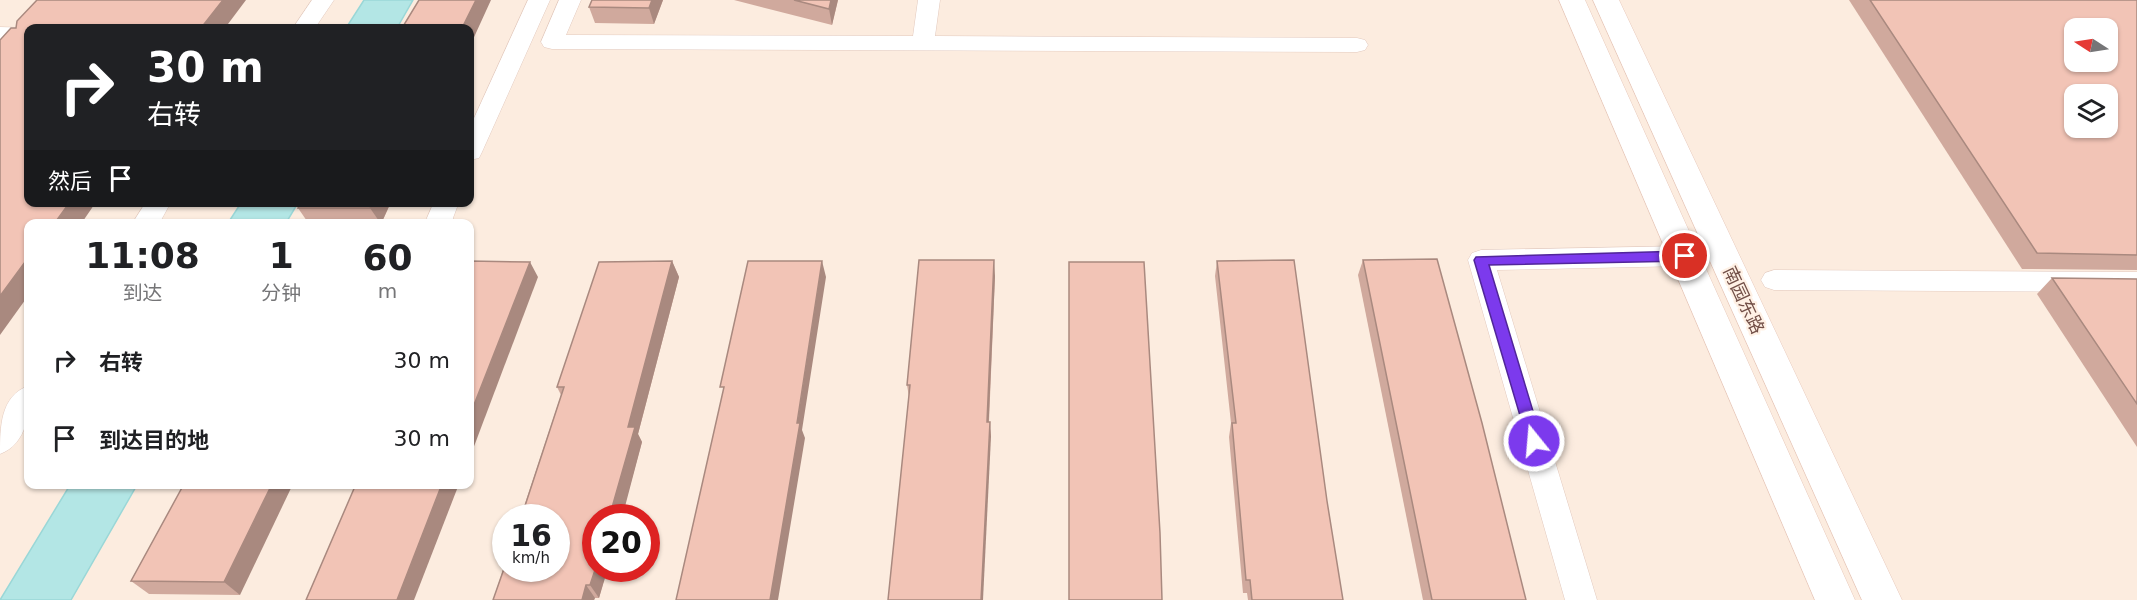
<!DOCTYPE html>
<html lang="zh">
<meta charset="utf-8">
<style>
body{margin:0;font-family:"DejaVu Sans","Noto Sans SC",sans-serif;background:#f2f2f2;color:#202124;height:100vh;display:flex;flex-direction:column;font-size:22px;white-space:nowrap}
*{box-sizing:border-box;margin:0}
p{font-size:20px;color:#757577}
.icon{flex:none;width:33px;height:33px;fill:none;stroke:currentColor;stroke-width:2;stroke-linecap:round;stroke-linejoin:round}
.map{position:relative;flex:1;overflow:hidden}
.sheet{position:absolute;left:24px;top:219px;width:450px;height:270px;display:flex;flex-direction:column;background:#fff;border-radius:12px;box-shadow:0 2px 4px #0004}
.sheet>*{flex:none}
.top-card{position:absolute;left:24px;top:24px;width:450px;height:183px;border-radius:12px;box-shadow:0 2px 4px #0004;background:#202124;color:#fff;overflow:hidden}
.needle{width:39px;rotate:282deg}
.controls{position:absolute;left:2064px;top:18px;display:grid;gap:12px}
.controls a{display:grid;place-items:center;width:54px;height:54px;border-radius:12px;background:#fff;box-shadow:0 2px 4px #0004;font-size:30px}
.speed{position:absolute;left:492px;top:504px;display:flex;gap:12px;font-size:30px;font-weight:700;text-align:center}
.speed>*{display:grid;place-content:center;width:78px;height:78px;border-radius:50%;background:#fff;box-shadow:0 2px 4px #0004;line-height:1}
.speed small{font-size:15px;font-weight:400}
.speed .limit{border:9px solid #d22;background:#fff;color:#111}
.pin{position:absolute;display:grid;place-items:center;width:51px;height:51px;color:#fff;margin:-26px;border:3px solid #fff;border-radius:50%;box-shadow:0 2px 6px #0007}
.me{position:absolute;width:66px;margin:-33px;rotate:343deg;stroke-linejoin:round;filter:drop-shadow(0 0 4px #0008)}
.turn{display:flex;align-items:center;gap:21px;height:126px;padding:0 24px;font-size:27px}
.turn .icon{width:78px;height:78px;stroke-width:2.5}
.turn b{display:block;font-size:42px;line-height:51px}
.then{display:flex;align-items:center;height:57px;padding:0 24px;background:#0003;gap:12px;font-size:22px}
.eta{display:flex;justify-content:space-evenly;align-items:center;height:102px;text-align:center}
.eta b{font-size:36px;font-weight:600;line-height:42px}
ul{padding:0;list-style:none}
li{display:flex;align-items:center;gap:18px;height:78px;padding:0 24px}
li div{flex:1}
li b{display:block;font-size:22px}
li em{font-style:normal}
.map>svg:first-child{display:block}
</style>
<div class="map">
<svg width="2137" height="600" viewBox="0 0 2137 600">
<rect width="100%" height="100%" fill="#fcecdf"/>
<g fill="#b3e6e5" stroke="#9ad7d7" stroke-width="1.5">
<path d="M 364,0 L 413,0 L 397,28 L 346,28 Z"/>
<path d="M 241,203 L 241,202 L 298,203 L 286,223 L 228,223 Z"/>
<path d="M 70,485 L 137,485 L 71,600 L 0,600 Z"/>
</g>
<g fill="none" stroke-linecap="round" stroke-linejoin="round">
<defs>
<g id="lane">
<path d="M 312,0 L 334,0 L 315,28 L 293,28 Z"/>
<path d="M 528,0 L 550,0 L 482,152 L 479,158 L 470,160 L 470,127 Z"/>
<path d="M 559,0 L 581,0 L 566,35 L 913,36 L 918,0 L 940,0 L 935,36 L 1357,38 L 1365,40 L 1368,45 L 1365,50 L 1357,52 L 552,49 L 544,47 L 541,42 Z"/>
<path d="M 0,27 L 30,28 L 28,42 L 0,41 Z"/>
<path d="M 146,202 L 171,202 L 159,224 L 132,224 Z"/>
<path d="M 434,202 L 459,202 L 453,218 L 454,224 L 428,224 L 427,218 Z"/>
<path d="M 1685,246 L 1694,249 L 1698,256 L 1694,263 L 1685,266 L 1497,270 L 1597,600 L 1565,600 L 1468,260 L 1472,253 L 1481,250 Z"/>
<path d="M 1774,270 L 2137,272 L 2137,292 L 1774,290 L 1765,287 L 1761,280 L 1765,273 Z"/>
<path d="M 28,386 C 31,411 27,444 0,454 C 0,428 0,396 28,386 Z"/>
</g>
<g id="secondary">
<path d="M 1559,0 L 1585,0 L 1855,600 L 1815,600 Z"/>
<path d="M 1593,0 L 1619,0 L 1902,600 L 1862,600 Z"/>
</g>
</defs>
<use href="#lane" stroke="#e2c9be" stroke-width="1"/>
<use href="#secondary" stroke="#e7c8bb" stroke-width="1"/>
<use href="#lane" fill="#fff" fill-rule="evenodd"/>
<use href="#secondary" fill="#fff" fill-rule="evenodd"/>
</g>
<g fill="#d0a99d">
<path d="M 663,0 L 654,24 L 595,23 L 589,7 Z"/>
<path d="M 734,0 L 838,0 L 832,25 Z"/>
<path d="M 1849,0 L 2137,0 L 2137,270 L 2022,269 Z"/>
<path d="M 391,202 L 381,224 L 309,224 L 298,208 Z"/>
<path d="M 1363,260 L 1526,600 L 1423,600 L 1358,275 Z"/>
<path d="M 672,261 L 679,277 L 638,434 L 642,442 L 599,598 L 595,598 L 594,600 L 493,600 L 561,395 L 557,387 Z"/>
<path d="M 1217,261 L 1327,501 L 1343,600 L 1248,600 L 1247,593 L 1243,593 L 1229,437 L 1231,423 L 1215,276 Z"/>
<path d="M 995,276 L 989,422 L 991,437 L 909,397 L 907,385 Z"/>
<path d="M 2052,278 L 2137,279 L 2137,447 L 2037,294 Z"/>
<path d="M 184,484 L 240,595 L 149,594 L 131,581 Z"/>
</g>
<g fill="#a9897f">
<path d="M 223,0 L 246,0 L 225,28 L 201,28 Z"/>
<path d="M 476,0 L 491,0 L 470,46 L 470,28 L 462,28 Z"/>
<path d="M 652,0 L 663,0 L 654,24 L 649,8 Z"/>
<path d="M 831,0 L 838,0 L 832,25 L 829,9 Z"/>
<path d="M 70,202 L 96,202 L 81,224 L 54,224 Z"/>
<path d="M 373,202 L 391,202 L 381,224 L 370,208 Z"/>
<path d="M 28,258 L 28,296 L 0,335 L 0,296 Z"/>
<path d="M 994,260 L 995,276 L 988,437 L 987,422 Z"/>
<path d="M 672,261 L 679,277 L 638,434 L 642,442 L 622,518 L 609,518 L 628,427 Z"/>
<path d="M 822,261 L 826,277 L 802,430 L 805,438 L 778,600 L 770,600 Z"/>
<path d="M 530,262 L 538,277 L 470,457 L 470,415 Z"/>
<path d="M 990,422 L 991,437 L 983,600 L 981,600 Z"/>
<path d="M 272,484 L 293,484 L 240,595 L 224,582 Z"/>
<path d="M 442,484 L 459,484 L 414,600 L 397,600 Z"/>
<path d="M 596,568 L 608,568 L 599,598 L 590,585 Z"/>
<path d="M 586,585 L 595,598 L 594,600 L 582,600 Z"/>
</g>
<g fill="#f2c4b6" stroke="#a9897f" stroke-width="1.5" fill-rule="evenodd">
<path d="M 37,0 L 223,0 L 201,28 L 28,28 L 28,202 L 70,202 L 54,224 L 28,224 L 28,258 L 0,296 L 0,40 L 11,28 L 16,28 L 17,21 Z"/>
<path d="M 419,0 L 476,0 L 462,28 L 402,28 Z"/>
<path d="M 592,0 L 652,0 L 649,8 L 589,7 Z"/>
<path d="M 794,0 L 831,0 L 829,9 Z"/>
<path d="M 1870,0 L 2137,0 L 2137,255 L 2037,253 ZM 2074,28 L 2108,28 L 2108,62 L 2074,62 ZM 2074,94 L 2108,94 L 2108,128 L 2074,128 Z"/>
<path d="M 301,202 L 373,202 L 370,208 L 298,208 Z"/>
<path d="M 1437,259 L 1482,423 L 1526,600 L 1432,600 L 1363,260 Z"/>
<path d="M 919,260 L 994,260 L 987,422 L 990,422 L 981,600 L 888,600 L 910,385 L 907,385 Z"/>
<path d="M 1294,260 L 1327,501 L 1343,600 L 1252,600 L 1250,580 L 1246,580 L 1232,423 L 1236,423 L 1217,261 Z"/>
<path d="M 470,261 L 530,262 L 470,415 Z"/>
<path d="M 672,261 L 628,427 L 635,427 L 609,518 L 596,518 L 596,567 L 590,585 L 586,585 L 582,600 L 493,600 L 506,563 L 506,568 L 556,568 L 556,518 L 521,518 L 564,387 L 557,387 L 599,262 Z"/>
<path d="M 748,261 L 822,261 L 797,423 L 800,423 L 770,600 L 676,600 L 724,387 L 720,387 Z"/>
<path d="M 1069,262 L 1144,262 L 1160,533 L 1162,600 L 1069,600 Z"/>
<path d="M 2052,278 L 2137,279 L 2137,404 Z"/>
<path d="M 184,484 L 272,484 L 224,582 L 131,581 Z"/>
<path d="M 356,484 L 442,484 L 397,600 L 306,600 Z"/>
</g>
<path fill="#7c3aed" stroke="#51269a" stroke-width="1.5" d="M 1685,251 L 1692,256 L 1685,261 L 1489,265 L 1542,441 L 1534,448 L 1529,446 L 1474,260 L 1476,257 Z"/>
<g text-anchor="middle" dominant-baseline="central" stroke-width="4.5" stroke-linejoin="round" paint-order="stroke">
<g font-size="18" fill="#724f47" stroke="#fff1e5">
<text transform="translate(1744 300) rotate(65)">南园东路</text>
</g>
</g>
</svg>
<div class="controls">
<a><svg class="needle" viewBox="-14 -14 28 28"><path d="M0-13l5 13h-10z" fill="#e53935"/><path d="M0 13l5-13h-10z" fill="#757577"/></svg></a>
<a><svg class="icon" aria-label="layers" viewBox="0 0 24 24"><path d="M12 4l9 5-9 5-9-5zM3 14l9 5 9-5"/></svg></a>
</div>
<div class="speed"><div>16<small>km/h</small></div><div class="limit">20</div></div>
<div class="pin" style="left:1685px;top:256px;background:#d93025"><svg class="icon" aria-label="arrive" viewBox="0 0 24 24"><path d="M6 21V4h12l-3 4 3 4H6"/></svg></div>
<svg class="me" style="left:1534px;top:441px" viewBox="-20 -20 40 40"><circle r="17" fill="#7c3aed" stroke="#fff" stroke-width="3"/><path d="M0-11L8 9 0 5-8 9z" fill="#fff"/></svg>
<div class="top-card">
<div class="turn"><svg class="icon" aria-label="right" viewBox="0 0 24 24"><path d="M7 20v-9h11M14 6l5 5-5 5"/></svg><div><b>30 m</b>右转</div></div>
<div class="then">然后<svg class="icon" aria-label="arrive" viewBox="0 0 24 24"><path d="M6 21V4h12l-3 4 3 4H6"/></svg></div>
</div>
<section class="sheet">
<div class="eta">
<div><b>11:08</b><p>到达</p></div>
<div><b>1</b><p>分钟</p></div>
<div><b>60</b><p>m</p></div>
</div>
<ul>
<li><svg class="icon" aria-label="right" viewBox="0 0 24 24"><path d="M7 20v-9h11M14 6l5 5-5 5"/></svg><div><b>右转</b></div><em>30 m</em></li>
<li><svg class="icon" aria-label="arrive" viewBox="0 0 24 24"><path d="M6 21V4h12l-3 4 3 4H6"/></svg><div><b>到达目的地</b></div><em>30 m</em></li>
</ul>
</section>
</div>
